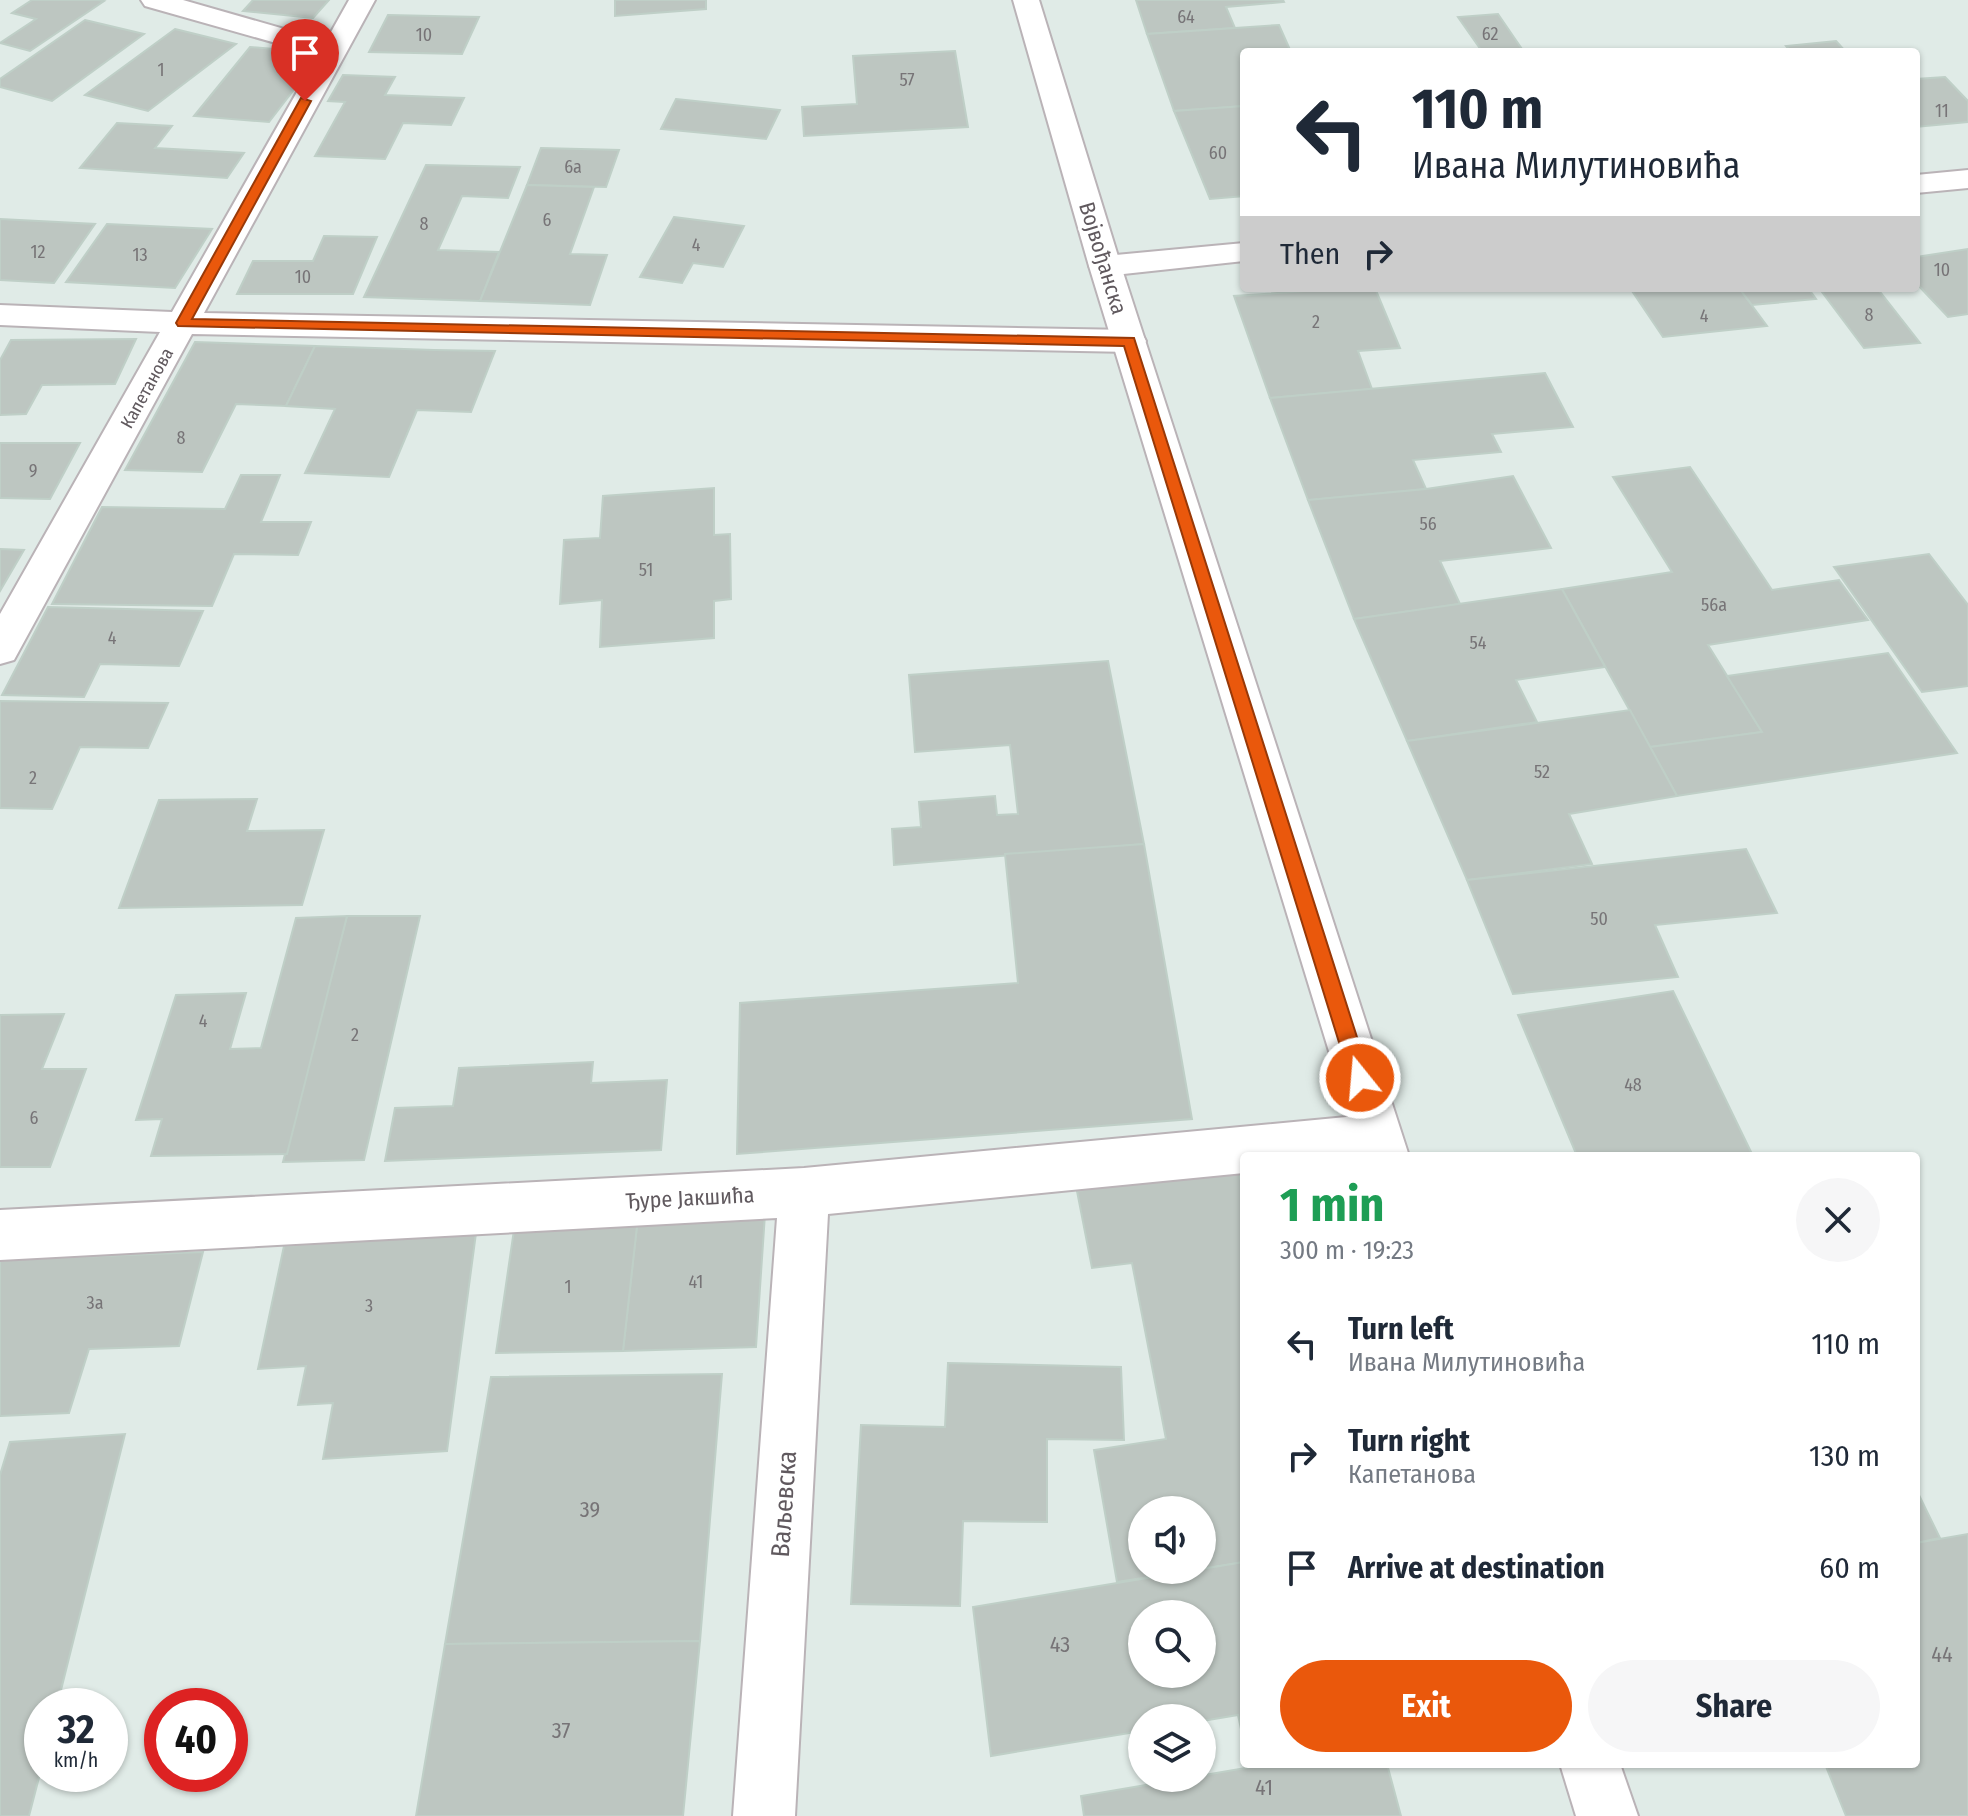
<!DOCTYPE html>
<meta charset="utf-8">
<style>
body{margin:0;font-family:"Fira Sans Condensed",sans-serif;background:#f6f6f7;color:#1f2937;height:100vh;display:flex;flex-direction:column;font-size:30px;white-space:nowrap}
*{box-sizing:border-box;margin:0}
p{font-size:26px;color:#747a83}
.icon{flex:none;width:44px;height:44px;fill:none;stroke:currentColor;stroke-width:2;stroke-linecap:round;stroke-linejoin:round}
.map{position:relative;flex:1;overflow:hidden}
.side{position:absolute;left:1240px;top:1152px;width:680px;height:616px;display:flex;flex-direction:column;background:#fff;border-radius:8px;box-shadow:0 2px 6px #0004}
.side>*{flex:none}
.hud{position:absolute;left:1240px;top:48px;width:680px;height:244px;border-radius:8px;box-shadow:0 2px 6px #0004;background:#fff;color:#1f2937;overflow:hidden}
.controls{position:absolute;left:1128px;top:1496px;display:grid;gap:16px}
.controls a{display:grid;place-items:center;width:88px;height:88px;border-radius:50%;background:#fff;box-shadow:0 2px 6px #0004;font-size:40px}
.speed{position:absolute;left:24px;top:1688px;display:flex;gap:16px;font-size:40px;font-weight:700;text-align:center}
.speed>*{display:grid;place-content:center;width:104px;height:104px;border-radius:50%;background:#fff;box-shadow:0 2px 6px #0004;line-height:1}
.speed small{font-size:20px;font-weight:400}
.speed .limit{border:12px solid #d22;background:#fff;color:#111}
.pin{position:absolute;display:grid;place-items:center;width:68px;height:68px;color:#fff;margin:-82px -34px;border-radius:50% 50% 50% 0;rotate:-45deg;box-shadow:0 0 8px #0007}
.pin .icon{rotate:45deg}
.me{position:absolute;width:88px;margin:-44px;rotate:343deg;stroke-linejoin:round;filter:drop-shadow(0 0 6px #0008)}
.turn{display:flex;align-items:center;gap:28px;height:168px;padding:0 40px;font-size:36px}
.turn .icon{width:104px;height:104px;stroke-width:2.5}
.turn b{display:block;font-size:56px;line-height:68px}
.then{display:flex;align-items:center;height:76px;padding:0 40px;background:#0003;gap:16px;font-size:30px}
.round{display:grid;place-items:center;flex:none;width:84px;height:84px;border-radius:42px;background:#f6f6f7}
.overview{display:flex;align-items:center;justify-content:space-between;height:136px;padding:0 40px}
h1{font-size:48px;font-weight:700;line-height:60px;color:#1e9e55}
.action{display:flex;gap:16px;margin-top:auto;padding:16px 40px}
.action a{flex:1;height:92px;border-radius:48px;background:#ea580c;color:#fff;font-size:32px;font-weight:700;line-height:92px;text-align:center}
.action a+a{background:#f6f6f7;color:#1f2937}
ul{padding:0;list-style:none}
li{display:flex;align-items:center;gap:24px;height:112px;padding:0 40px}
li div{flex:1}
li b{display:block;font-size:30px}
li em{font-style:normal}
.map>svg:first-child{display:block}
</style>
<div class="map">
<svg width="1968" height="1816" viewBox="0 0 1968 1816">
<rect width="100%" height="100%" fill="#e0ebe7"/>
<g fill="#bdc6c1" stroke="#bfcfc7" stroke-width="2" fill-rule="evenodd">
<path d="M 32,0 L 98,0 L 104,1 L 30,51 L 0,43 L 36,19 L 12,13 Z"/>
<path d="M 253,0 L 329,0 L 313,18 L 243,11 Z"/>
<path d="M 615,0 L 706,0 L 706,9 L 615,16 Z"/>
<path d="M 1136,0 L 1283,0 L 1284,2 L 1226,7 L 1235,28 L 1147,34 Z"/>
<path d="M 1498,14 L 1524,52 L 1467,52 L 1481,50 L 1458,17 Z"/>
<path d="M 388,15 L 479,17 L 462,54 L 369,52 Z"/>
<path d="M 85,20 L 144,34 L 52,101 L 0,87 L 0,79 Z"/>
<path d="M 1279,25 L 1291,52 L 1244,52 L 1244,106 L 1174,111 L 1147,34 Z"/>
<path d="M 175,29 L 236,44 L 148,111 L 85,95 Z"/>
<path d="M 1836,41 L 1846,52 L 1791,52 L 1786,46 Z"/>
<path d="M 250,47 L 322,53 L 269,122 L 194,116 Z"/>
<path d="M 955,51 L 968,127 L 804,136 L 802,107 L 857,104 L 853,56 Z"/>
<path d="M 343,75 L 395,77 L 385,95 L 464,98 L 451,125 L 403,123 L 385,159 L 315,156 L 345,102 L 328,101 Z"/>
<path d="M 1945,77 L 1968,101 L 1968,122 L 1916,127 L 1916,79 Z"/>
<path d="M 676,99 L 780,110 L 766,139 L 661,129 Z"/>
<path d="M 1244,106 L 1244,196 L 1210,199 L 1174,111 Z"/>
<path d="M 117,123 L 172,126 L 155,148 L 244,153 L 227,178 L 80,168 Z"/>
<path d="M 541,148 L 619,150 L 606,187 L 527,185 Z"/>
<path d="M 426,165 L 520,167 L 508,198 L 462,196 L 438,250 L 499,252 L 480,301 L 364,297 Z"/>
<path d="M 527,185 L 594,187 L 570,254 L 607,255 L 590,305 L 480,301 Z"/>
<path d="M 674,217 L 744,226 L 723,267 L 693,263 L 682,283 L 640,277 Z"/>
<path d="M 0,219 L 95,224 L 54,283 L 0,280 Z"/>
<path d="M 107,224 L 212,229 L 175,288 L 66,282 Z"/>
<path d="M 324,236 L 377,237 L 353,294 L 237,294 L 253,261 L 313,261 Z"/>
<path d="M 1968,249 L 1968,314 L 1948,317 L 1916,283 L 1916,257 Z"/>
<path d="M 1350,288 L 1375,288 L 1400,348 L 1358,351 L 1372,389 L 1270,398 L 1234,296 Z"/>
<path d="M 1630,288 L 1739,288 L 1767,326 L 1663,337 Z"/>
<path d="M 1739,288 L 1808,288 L 1816,299 L 1752,305 Z"/>
<path d="M 1819,288 L 1877,288 L 1920,343 L 1864,348 Z"/>
<path d="M 136,339 L 115,384 L 42,385 L 26,414 L 0,415 L 0,360 L 11,340 Z"/>
<path d="M 195,342 L 315,346 L 286,406 L 236,404 L 202,472 L 125,470 Z"/>
<path d="M 315,346 L 434,350 L 495,351 L 471,412 L 417,410 L 389,477 L 305,473 L 335,409 L 286,406 Z"/>
<path d="M 1545,373 L 1573,427 L 1492,434 L 1501,452 L 1413,460 L 1426,489 L 1308,500 L 1270,398 Z"/>
<path d="M 0,443 L 80,443 L 50,499 L 0,498 Z"/>
<path d="M 1690,467 L 1772,590 L 1839,580 L 1868,620 L 1708,645 L 1762,732 L 1650,747 L 1562,589 L 1672,572 L 1613,477 Z"/>
<path d="M 241,475 L 280,475 L 261,522 L 311,522 L 298,555 L 234,554 L 212,606 L 52,604 L 102,507 L 225,509 Z"/>
<path d="M 1513,476 L 1551,548 L 1440,561 L 1460,604 L 1354,619 L 1308,500 L 1426,489 Z"/>
<path d="M 714,488 L 714,535 L 730,534 L 731,599 L 714,601 L 714,638 L 600,647 L 602,600 L 560,604 L 564,540 L 600,538 L 603,496 Z"/>
<path d="M 0,549 L 24,550 L 0,591 Z"/>
<path d="M 1929,554 L 1968,605 L 1968,686 L 1922,692 L 1834,567 Z"/>
<path d="M 1562,589 L 1605,667 L 1516,680 L 1537,722 L 1407,741 L 1354,619 Z"/>
<path d="M 48,607 L 203,611 L 179,666 L 100,664 L 84,697 L 2,695 Z"/>
<path d="M 1888,653 L 1957,753 L 1677,796 L 1650,747 L 1762,732 L 1727,676 Z"/>
<path d="M 1108,661 L 1144,844 L 894,865 L 892,829 L 921,827 L 919,802 L 995,796 L 997,815 L 1018,814 L 1010,745 L 915,752 L 909,675 Z"/>
<path d="M 0,701 L 168,703 L 148,748 L 80,747 L 52,809 L 0,808 Z"/>
<path d="M 1630,710 L 1677,796 L 1569,814 L 1592,864 L 1467,880 L 1407,741 Z"/>
<path d="M 257,799 L 247,831 L 324,830 L 302,905 L 119,908 L 159,800 Z"/>
<path d="M 1144,844 L 1192,1119 L 737,1154 L 740,1003 L 1018,983 L 1005,854 Z"/>
<path d="M 1746,849 L 1777,913 L 1655,925 L 1678,977 L 1513,994 L 1467,880 Z"/>
<path d="M 347,916 L 420,916 L 364,1160 L 283,1162 Z"/>
<path d="M 347,916 L 287,1154 L 151,1156 L 162,1119 L 136,1120 L 176,995 L 246,993 L 230,1049 L 261,1048 L 296,918 Z"/>
<path d="M 1673,991 L 1753,1156 L 1577,1156 L 1518,1015 Z"/>
<path d="M 64,1014 L 42,1069 L 86,1069 L 50,1167 L 0,1167 L 0,1015 Z"/>
<path d="M 593,1062 L 591,1083 L 667,1080 L 661,1150 L 385,1161 L 395,1108 L 453,1106 L 459,1068 Z"/>
<path d="M 1238,1168 L 1244,1193 L 1244,1562 L 1202,1569 L 1202,1510 L 1142,1510 L 1142,1570 L 1194,1570 L 1117,1582 L 1094,1450 L 1166,1439 L 1132,1263 L 1092,1268 L 1077,1191 Z"/>
<path d="M 765,1214 L 756,1347 L 623,1351 L 638,1217 Z"/>
<path d="M 638,1217 L 623,1351 L 496,1353 L 515,1223 Z"/>
<path d="M 476,1233 L 447,1451 L 323,1459 L 333,1403 L 298,1405 L 306,1366 L 258,1369 L 284,1246 Z"/>
<path d="M 203,1252 L 179,1346 L 89,1349 L 69,1413 L 0,1416 L 0,1260 Z"/>
<path d="M 948,1363 L 1121,1367 L 1124,1440 L 1047,1439 L 1047,1522 L 963,1521 L 960,1606 L 851,1604 L 861,1425 L 945,1427 Z"/>
<path d="M 722,1374 L 700,1641 L 445,1644 L 491,1377 Z"/>
<path d="M 125,1434 L 57,1706 L 42,1706 L 42,1766 L 29,1816 L 0,1816 L 0,1475 L 10,1442 Z"/>
<path d="M 1916,1489 L 1940,1538 L 1916,1543 Z"/>
<path d="M 1968,1534 L 1968,1816 L 1846,1816 L 1825,1764 L 1916,1764 L 1916,1543 Z"/>
<path d="M 1244,1562 L 1244,1743 L 1238,1715 L 1202,1721 L 1202,1718 L 1142,1718 L 1142,1731 L 991,1756 L 973,1607 ZM 1142,1614 L 1202,1614 L 1202,1674 L 1142,1674 Z"/>
<path d="M 700,1641 L 683,1816 L 416,1816 L 445,1644 Z"/>
<path d="M 1269,1764 L 1387,1764 L 1401,1816 L 1084,1816 L 1081,1796 Z"/>
</g>
<g fill="none" stroke-linecap="round" stroke-linejoin="round">
<defs>
<g id="minor">
<path d="M 141,0 L 183,0 L 326,41 L 349,0 L 375,0 L 204,313 L 1130,330 L 1142,334 L 1146,341 L 1142,348 L 1130,352 L 192,334 L 14,660 L 0,664 L 0,614 L 160,332 L 0,325 L 0,305 L 172,312 L 318,55 L 145,6 Z"/>
<path d="M 1968,170 L 1968,188 L 1916,193 L 1916,175 Z"/>
<path d="M 1244,243 L 1244,261 L 1105,276 L 1094,273 L 1089,266 L 1094,259 L 1105,256 Z"/>
<path d="M 1378,1114 L 1395,1121 L 1402,1137 L 1395,1153 L 1389,1156 L 1244,1156 L 1244,1173 L 828,1214 L 795,1816 L 733,1816 L 777,1218 L 0,1260 L 0,1210 L 804,1168 Z"/>
</g>
<g id="tertiary">
<path d="M 1013,0 L 1039,0 L 1121,266 L 1409,1156 L 1361,1156 L 1089,266 Z"/>
<path d="M 1560,1764 L 1620,1764 L 1638,1816 L 1576,1816 Z"/>
</g>
</defs>
<use href="#minor" stroke="#bab3b7" stroke-width="4"/>
<use href="#tertiary" stroke="#bab3b7" stroke-width="4"/>
<use href="#minor" fill="#fff" fill-rule="evenodd"/>
<use href="#tertiary" fill="#fff" fill-rule="evenodd"/>
</g>
<path fill="#ea580c" stroke="#983908" stroke-width="2" d="M 301,98 L 311,101 L 192,319 L 1134,338 L 1370,1078 L 1367,1084 L 1360,1087 L 1353,1084 L 1350,1078 L 1124,346 L 178,326 L 176,323 Z"/>
<g text-anchor="middle" dominant-baseline="central" stroke-width="6" stroke-linejoin="round" paint-order="stroke">
<g font-size="18" fill="#777477">
<text x="1186" y="17">64</text>
<text x="1490" y="34">62</text>
<text x="424" y="35">10</text>
<text x="161" y="70">1</text>
<text x="907" y="80">57</text>
<text x="1942" y="111">11</text>
<text x="1218" y="153">60</text>
<text x="573" y="167">6a</text>
<text x="547" y="220">6</text>
<text x="424" y="224">8</text>
<text x="696" y="245">4</text>
<text x="38" y="252">12</text>
<text x="140" y="255">13</text>
<text x="1942" y="270">10</text>
<text x="303" y="277">10</text>
<text x="1869" y="315">8</text>
<text x="1704" y="316">4</text>
<text x="1316" y="322">2</text>
<text x="181" y="438">8</text>
<text x="33" y="471">9</text>
<text x="1428" y="524">56</text>
<text x="646" y="570">51</text>
<text x="1714" y="605">56a</text>
<text x="112" y="638">4</text>
<text x="1478" y="643">54</text>
<text x="1542" y="772">52</text>
<text x="33" y="778">2</text>
<text x="1599" y="919">50</text>
<text x="203" y="1021">4</text>
<text x="355" y="1035">2</text>
<text x="1633" y="1085">48</text>
<text x="34" y="1118">6</text>
<text x="696" y="1282">41</text>
<text x="568" y="1287">1</text>
<text x="95" y="1303">3a</text>
<text x="369" y="1306">3</text>
</g>
<g font-size="18" fill="#60595e" stroke="#fff">
<text transform="translate(147 388) rotate(-61)">Капетанова</text>
</g>
<g font-size="22" fill="#60595e" stroke="#fff">
<text transform="translate(1103 258) rotate(73)">Војвођанска</text>
<text transform="translate(690 1198) rotate(-3)">Ђуре Јакшића</text>
</g>
<g font-size="22" fill="#777477">
<text x="590" y="1509">39</text>
<text x="1060" y="1644">43</text>
<text x="1942" y="1654">44</text>
<text x="561" y="1730">37</text>
<text x="1264" y="1787">41</text>
</g>
<g font-size="26" fill="#60595e" stroke="#fff">
<text transform="translate(784 1504) rotate(-86)">Ваљевска</text>
</g>
</g>
</svg>
<div class="controls">
<a><svg class="icon" aria-label="sound" viewBox="0 0 24 24"><path d="M4 9h4l5-4v14l-5-4H4zM17 9q2 3 0 6"/></svg></a>
<a><svg class="icon" aria-label="search" viewBox="0 0 24 24"><circle cx="10" cy="10" r="6"/><path d="M15 15l6 6"/></svg></a>
<a><svg class="icon" aria-label="layers" viewBox="0 0 24 24"><path d="M12 4l9 5-9 5-9-5zM3 14l9 5 9-5"/></svg></a>
</div>
<div class="speed"><div>32<small>km/h</small></div><div class="limit">40</div></div>
<div class="pin" style="left:305px;top:101px;background:#d93025"><svg class="icon" aria-label="arrive" viewBox="0 0 24 24"><path d="M6 21V4h12l-3 4 3 4H6"/></svg></div>
<svg class="me" style="left:1360px;top:1078px" viewBox="-20 -20 40 40"><circle r="17" fill="#ea580c" stroke="#fff" stroke-width="3"/><path d="M0-11L8 9 0 5-8 9z" fill="#fff"/></svg>
<div class="hud">
<div class="turn"><svg class="icon" aria-label="left" viewBox="0 0 24 24"><path d="M17 20v-9H6M10 6l-5 5 5 5"/></svg><div><b>110 m</b>Ивана Милутиновића</div></div>
<div class="then">Then<svg class="icon" aria-label="right" viewBox="0 0 24 24"><path d="M7 20v-9h11M14 6l5 5-5 5"/></svg></div>
</div>
<section class="side">
<div class="overview"><div><h1>1 min</h1><p>300 m · 19:23</p></div><a class="round"><svg class="icon" aria-label="close" viewBox="0 0 24 24"><path d="M6 6l12 12M18 6L6 18"/></svg></a></div>
<ul>
<li><svg class="icon" aria-label="left" viewBox="0 0 24 24"><path d="M17 20v-9H6M10 6l-5 5 5 5"/></svg><div><b>Turn left</b><p>Ивана Милутиновића</p></div><em>110 m</em></li>
<li><svg class="icon" aria-label="right" viewBox="0 0 24 24"><path d="M7 20v-9h11M14 6l5 5-5 5"/></svg><div><b>Turn right</b><p>Капетанова</p></div><em>130 m</em></li>
<li><svg class="icon" aria-label="arrive" viewBox="0 0 24 24"><path d="M6 21V4h12l-3 4 3 4H6"/></svg><div><b>Arrive at destination</b></div><em>60 m</em></li>
</ul>
<div class="action"><a>Exit</a><a>Share</a></div>
</section>
</div>
